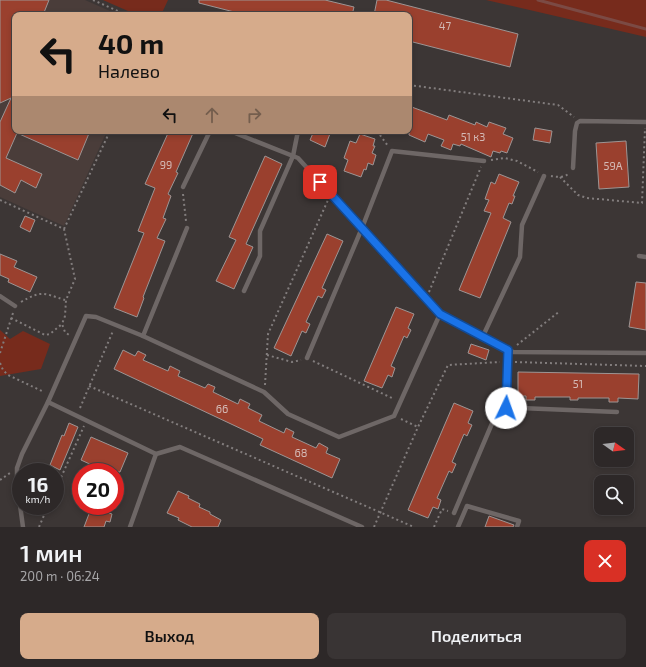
<!DOCTYPE html>
<html lang="ru">
<meta charset="utf-8">
<style>
body{margin:0;font-family:"Exo 2",sans-serif;background:#393434;color:#f1f3f6;height:100vh;display:flex;flex-direction:column;font-size:15px;white-space:nowrap}
*{box-sizing:border-box;margin:0}
p{font-size:13px;color:#a7a6a8}
.icon{flex:none;width:22px;height:22px;fill:none;stroke:currentColor;stroke-width:2;stroke-linecap:round;stroke-linejoin:round}
.map{position:relative;height:527px;overflow:hidden}
.sheet{display:flex;flex-direction:column;background:#2d2828;flex:1}
.sheet>*{flex:none}
.guide{position:absolute;left:12px;top:12px;width:400px;height:122px;border-radius:8px;box-shadow:0 2px 6px #0003,0 0 0 1px #484445;background:#d6ab8b;color:#111;overflow:hidden}
.needle{width:26px;rotate:104deg}
.buttons{position:absolute;left:594px;top:427px;display:grid;gap:8px}
.buttons a{display:grid;place-items:center;width:40px;height:40px;border-radius:8px;background:#2d2828;box-shadow:0 2px 6px #0003,0 0 0 1px #484445;font-size:20px}
.speed{position:absolute;left:12px;top:463px;display:flex;gap:8px;font-size:20px;font-weight:700;text-align:center}
.speed>*{display:grid;place-content:center;width:52px;height:52px;border-radius:50%;background:#2d2828;box-shadow:0 2px 6px #0003,0 0 0 1px #484445;line-height:1}
.speed small{font-size:10px;font-weight:400}
.speed .limit{border:6px solid #d22;background:#fff;color:#111}
.pin{position:absolute;display:grid;place-items:center;width:34px;height:34px;color:#fff;margin:-17px;border-radius:8px;box-shadow:0 2px 6px #0006}
.me{position:absolute;width:44px;margin:-22px;rotate:3deg;stroke-linejoin:round;filter:drop-shadow(0 0 3px #0008)}
.turn{display:flex;align-items:center;gap:14px;height:84px;padding:0 20px;font-size:18px}
.turn .icon{width:52px;height:52px;stroke-width:2.5}
.turn b{display:block;font-size:28px;line-height:34px}
.lanes{display:flex;align-items:center;height:38px;padding:0 20px;background:#0003;justify-content:center;gap:20px;direction:ltr}
.lanes .off{opacity:.35}
.round{display:grid;place-items:center;flex:none;width:42px;height:42px;border-radius:8px;background:#393434}
.summary{display:flex;align-items:center;justify-content:space-between;height:68px;padding:0 20px}
h1{font-size:24px;font-weight:600;line-height:30px}
.cta{display:flex;gap:8px;margin-top:auto;padding:8px 20px}
.cta a{flex:1;height:46px;border-radius:8px;background:#d6ab8b;color:#111;font-size:16px;font-weight:600;line-height:46px;text-align:center}
.cta a+a{background:#393434;color:#f1f3f6}
.map>svg:first-child{display:block}
</style>
<div class="map">
<svg width="646" height="527" viewBox="0 0 646 527">
<rect width="100%" height="100%" fill="#3c3635"/>
<path fill="#4a3d3a" d="M 0,0 L 85,0 L 119,15 L 15,15 L 15,131 L 107,131 L 64,226 L 0,197 Z"/>
<g fill="#772b1c">
<path d="M 103,0 L 168,0 L 161,15 L 137,15 Z"/>
<path d="M 486,0 L 646,0 L 646,37 Z"/>
<path d="M 0,330 L 10,339 L 23,331 L 50,344 L 41,369 L 0,376 Z"/>
</g>
<g fill="none" stroke-linecap="round" stroke-linejoin="round">
<path stroke="#7b4a44" stroke-width="3" d="M 538,0 L 646,29"/>
</g>
<g fill="#9a402e" stroke="#9d9594">
<path d="M 0,0 L 49,0 L 43,15 L 15,15 L 15,131 L 90,131 L 78,160 L 17,133 L 6,158 L 42,174 L 36,188 L 21,180 L 15,193 L 0,185 L 0,122 L 11,98 L 0,103 Z"/>
<path d="M 199,0 L 325,0 L 354,7 L 352,15 L 246,15 L 199,3 Z"/>
<path d="M 377,0 L 386,0 L 518,34 L 510,67 L 409,41 L 409,15 L 374,15 Z"/>
<path d="M 409,106 L 447,120 L 449,115 L 475,125 L 476,122 L 487,127 L 489,122 L 506,128 L 503,134 L 513,138 L 507,153 L 501,151 L 500,153 L 493,151 L 491,157 L 461,144 L 460,146 L 453,144 L 451,150 L 441,146 L 444,140 L 428,134 L 425,142 L 409,135 Z"/>
<path d="M 535,128 L 552,131 L 550,143 L 533,140 Z"/>
<path d="M 169,131 L 194,131 L 176,172 L 178,173 L 168,194 L 171,196 L 163,218 L 166,219 L 157,238 L 165,241 L 143,297 L 144,298 L 137,317 L 114,308 L 144,233 L 138,231 L 155,188 L 145,184 Z"/>
<path d="M 314,131 L 331,131 L 325,147 L 310,140 Z"/>
<path d="M 360,134 L 375,139 L 373,146 L 375,146 L 372,153 L 376,155 L 373,165 L 368,163 L 366,170 L 364,169 L 361,177 L 344,171 L 348,160 L 344,158 L 350,141 L 356,143 Z"/>
<path d="M 626,141 L 629,187 L 599,189 L 596,143 Z"/>
<path d="M 265,156 L 282,164 L 246,244 L 253,247 L 234,289 L 216,281 L 236,240 L 229,237 Z"/>
<path d="M 499,174 L 519,182 L 513,196 L 515,196 L 512,204 L 509,203 L 503,218 L 511,222 L 480,298 L 459,290 L 491,213 L 484,211 L 489,200 L 485,199 L 491,182 L 495,184 Z"/>
<path d="M 25,216 L 35,220 L 30,232 L 20,227 Z"/>
<path d="M 327,234 L 343,241 L 322,288 L 326,290 L 322,298 L 318,296 L 306,322 L 310,324 L 306,333 L 302,331 L 291,356 L 274,348 Z"/>
<path d="M 0,254 L 17,261 L 14,267 L 37,277 L 30,292 L 8,282 L 9,279 L 0,275 Z"/>
<path d="M 636,282 L 646,283 L 646,330 L 629,327 Z"/>
<path d="M 396,307 L 414,314 L 408,328 L 411,330 L 407,338 L 404,336 L 391,366 L 395,368 L 392,377 L 388,375 L 382,388 L 364,381 Z"/>
<path d="M 471,344 L 489,350 L 486,360 L 468,353 Z"/>
<path d="M 123,350 L 135,356 L 138,351 L 146,355 L 143,360 L 168,371 L 170,366 L 180,371 L 178,376 L 205,388 L 208,384 L 215,387 L 213,392 L 238,404 L 240,399 L 250,404 L 248,408 L 262,415 L 259,421 L 284,433 L 286,428 L 294,432 L 292,437 L 316,448 L 319,443 L 328,448 L 326,453 L 340,459 L 332,478 L 260,445 L 263,439 L 114,369 Z"/>
<path d="M 518,372 L 639,374 L 638,399 L 618,398 L 618,402 L 609,402 L 609,398 L 578,398 L 578,400 L 570,400 L 570,397 L 535,397 L 535,400 L 526,400 L 526,396 L 518,396 Z"/>
<path d="M 454,403 L 473,411 L 468,423 L 472,425 L 467,436 L 464,434 L 452,462 L 456,464 L 452,473 L 449,471 L 437,498 L 441,500 L 438,509 L 433,507 L 428,518 L 408,510 Z"/>
<path d="M 69,423 L 78,427 L 60,470 L 50,465 L 62,435 L 64,436 Z"/>
<path d="M 91,437 L 128,453 L 120,472 L 107,472 L 81,460 Z"/>
<path d="M 178,491 L 189,496 L 188,498 L 200,504 L 199,507 L 210,512 L 210,514 L 221,520 L 218,527 L 192,527 L 178,520 L 179,518 L 167,513 Z"/>
<path d="M 92,506 L 112,506 L 109,513 L 112,514 L 110,522 L 106,521 L 104,527 L 84,527 Z"/>
<path d="M 489,516 L 514,525 L 513,527 L 485,527 Z"/>
</g>
<g fill="none" stroke-linecap="round" stroke-linejoin="round">
<g stroke="#827d7d" stroke-width="2" stroke-dasharray="2 3" stroke-linecap="butt">
<path d="M 93,0 L 127,15"/>
<path d="M 409,85 L 558,105 L 574,117"/>
<path d="M 377,131 L 388,146"/>
<path d="M 491,160 L 505,158 L 517,161 L 538,172"/>
<path d="M 551,176 C 557,177 565,178 569,173"/>
<path d="M 560,177 L 578,195 L 587,198 L 642,203 L 645,128"/>
<path d="M 183,194 L 186,221"/>
<path d="M 0,200 L 64,229 L 75,279 L 66,300 L 65,316 L 62,324 L 65,332 L 69,335"/>
<path d="M 64,229 L 110,131"/>
<path d="M 429,292 L 481,167"/>
<path d="M 21,302 C 42,290 43,293 65,300"/>
<path d="M 11,318 L 45,335 L 50,334 L 62,324"/>
<path d="M 517,345 L 560,311"/>
<path d="M 0,353 L 13,313"/>
<path d="M 267,355 L 292,362 L 301,360"/>
<path d="M 313,361 L 394,399"/>
<path d="M 515,362 L 646,366"/>
<path d="M 0,363 L 3,370 L 8,375 L 44,392"/>
<path d="M 265,385 L 268,334 L 328,200"/>
<path d="M 89,386 L 414,527"/>
<path d="M 80,408 L 113,331"/>
<path d="M 401,419 L 418,427"/>
<path d="M 0,480 L 10,473"/>
<path d="M 55,491 L 84,426"/>
<path d="M 39,527 L 48,506"/>
<path d="M 374,527 L 418,427 L 448,365 L 500,362"/>
<path d="M 434,527 L 442,509 L 448,511"/>
</g>
<g stroke="#6e6766" stroke-width="4.5">
<path d="M 230,131 L 298,158 L 440,314"/>
<path d="M 573,168 L 575,131 L 577,123 L 580,121 L 646,122"/>
<path d="M 183,187 L 210,131"/>
<path d="M 639,256 L 646,257"/>
<path d="M 244,291 L 260,256 L 260,231 L 293,156 L 298,131"/>
<path d="M 0,296 L 15,306"/>
<path d="M 143,336 L 187,228"/>
<path d="M 483,336 L 520,257 L 522,225 L 544,176"/>
<path d="M 307,358 L 362,228 L 392,151 L 484,161"/>
<path d="M 48,402 L 156,454 L 180,447 L 362,527"/>
<path d="M 506,408 L 508,350"/>
<path d="M 454,513 L 499,407 L 617,412"/>
<path d="M 23,527 L 17,483 L 17,468 L 22,454 L 48,402 L 86,316 L 96,317 L 143,336 L 264,392 L 288,414 L 339,437 L 394,416 L 440,314 L 513,352 L 646,353"/>
<path d="M 130,527 L 156,454"/>
<path d="M 458,527 L 467,506 L 519,521 L 517,527"/>
</g>
</g>
<g fill="none" stroke-linecap="round" stroke-linejoin="round">
<defs>
<path id="route" d="M 320,182 L 440,314 L 508,350 L 506,408"/>
</defs>
<use href="#route" stroke="#114b97" stroke-width="10"/>
<use href="#route" stroke="#1a73e8" stroke-width="7"/>
</g>
<g text-anchor="middle" dominant-baseline="central" stroke-width="4" stroke-linejoin="round" paint-order="stroke">
<g font-size="11" fill="#d4bab6">
<text x="445" y="25">47</text>
<text x="473" y="136">51 к3</text>
<text x="166" y="164">99</text>
<text x="613" y="165">59А</text>
<text x="578" y="383">51</text>
<text x="222" y="408">66</text>
<text x="301" y="452">68</text>
</g>
</g>
</svg>
<div class="buttons">
<a><svg class="needle" viewBox="-14 -14 28 28"><path d="M0-13l5 13h-10z" fill="#e53935"/><path d="M0 13l5-13h-10z" fill="#a7a6a8"/></svg></a>
<a><svg class="icon" aria-label="search" viewBox="0 0 24 24"><circle cx="10" cy="10" r="6"/><path d="M15 15l6 6"/></svg></a>
</div>
<div class="speed"><div>16<small>km/h</small></div><div class="limit">20</div></div>
<div class="pin" style="left:320px;top:182px;background:#d93025"><svg class="icon" aria-label="arrive" viewBox="0 0 24 24"><path d="M6 21V4h12l-3 4 3 4H6"/></svg></div>
<svg class="me" style="left:506px;top:408px" viewBox="-20 -20 40 40"><circle r="19" fill="#fff"/><path d="M0-13L10 11 0 6-10 11z" fill="#1a73e8"/></svg>
<div class="guide">
<div class="turn"><svg class="icon" aria-label="left" viewBox="0 0 24 24"><path d="M17 20v-9H6M10 6l-5 5 5 5"/></svg><div><b>40 m</b>Налево</div></div>
<div class="lanes"><svg class="icon" aria-label="left" viewBox="0 0 24 24"><path d="M17 20v-9H6M10 6l-5 5 5 5"/></svg><svg class="icon off" aria-label="ahead" viewBox="0 0 24 24"><path d="M12 20V5M6 11l6-6 6 6"/></svg><svg class="icon off" aria-label="right" viewBox="0 0 24 24"><path d="M7 20v-9h11M14 6l5 5-5 5"/></svg></div>
</div>
</div>
<section class="sheet">
<div class="summary"><div><h1>1 мин</h1><p>200 m · 06:24</p></div><a class="round" style="background:#d93025;color:#fff"><svg class="icon" aria-label="close" viewBox="0 0 24 24"><path d="M6 6l12 12M18 6L6 18"/></svg></a></div>
<div class="cta"><a>Выход</a><a>Поделиться</a></div>
</section>
